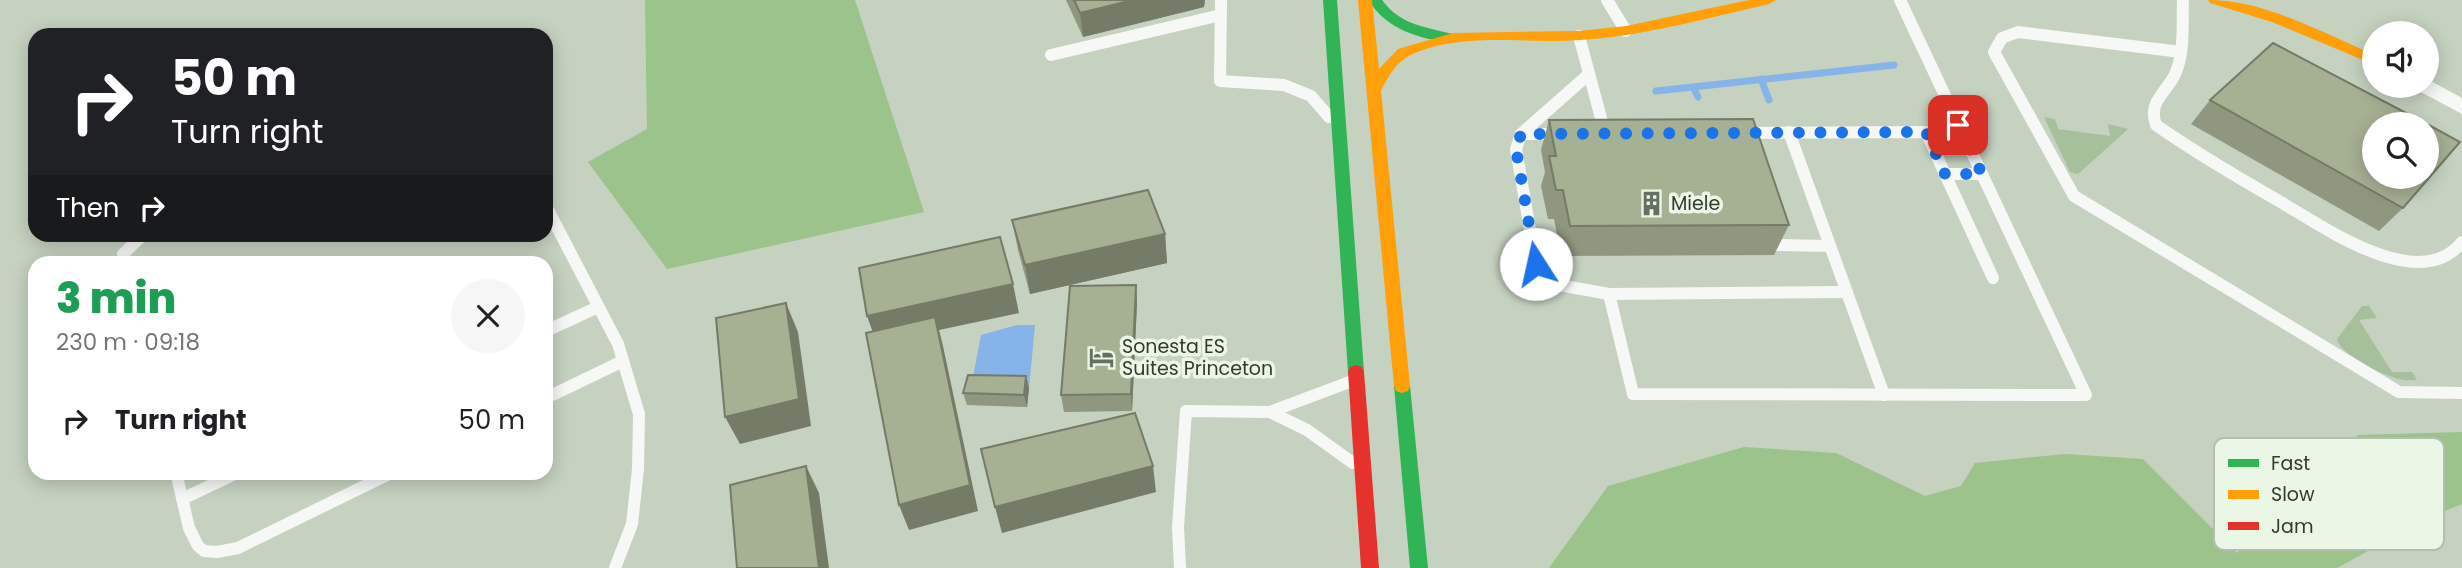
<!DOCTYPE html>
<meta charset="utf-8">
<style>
body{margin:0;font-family:Poppins,sans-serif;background:#f6f6f6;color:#202124;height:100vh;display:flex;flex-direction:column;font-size:26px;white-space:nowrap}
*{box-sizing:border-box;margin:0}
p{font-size:23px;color:#757577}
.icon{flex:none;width:38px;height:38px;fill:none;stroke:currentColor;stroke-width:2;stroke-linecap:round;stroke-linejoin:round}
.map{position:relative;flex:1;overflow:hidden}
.sheet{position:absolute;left:28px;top:256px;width:525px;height:224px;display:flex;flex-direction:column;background:#fff;border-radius:21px;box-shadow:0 4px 18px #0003}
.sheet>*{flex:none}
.banner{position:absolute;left:28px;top:28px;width:525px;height:214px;border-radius:21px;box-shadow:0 4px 18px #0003;background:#202124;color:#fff;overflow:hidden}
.buttons{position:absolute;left:2362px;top:21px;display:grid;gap:14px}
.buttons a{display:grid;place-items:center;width:77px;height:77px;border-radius:50%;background:#fff;box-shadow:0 4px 18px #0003;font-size:35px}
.pin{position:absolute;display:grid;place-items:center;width:60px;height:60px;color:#fff;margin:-30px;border-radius:14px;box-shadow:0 4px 10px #0006}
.me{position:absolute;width:77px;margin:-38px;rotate:350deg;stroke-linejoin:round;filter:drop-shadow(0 0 5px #0008)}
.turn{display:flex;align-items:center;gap:24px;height:147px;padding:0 28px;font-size:32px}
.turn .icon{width:91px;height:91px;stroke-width:2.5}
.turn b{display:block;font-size:49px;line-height:60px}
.then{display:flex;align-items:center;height:66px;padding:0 28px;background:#0003;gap:14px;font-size:26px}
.round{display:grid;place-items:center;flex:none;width:74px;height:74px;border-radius:37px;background:#f6f6f6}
.head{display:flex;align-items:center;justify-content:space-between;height:119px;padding:0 28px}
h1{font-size:42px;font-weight:800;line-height:52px;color:#1e9e55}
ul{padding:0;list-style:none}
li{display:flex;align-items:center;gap:21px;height:91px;padding:0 28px}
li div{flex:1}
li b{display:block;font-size:26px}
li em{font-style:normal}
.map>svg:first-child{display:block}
</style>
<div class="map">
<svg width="2462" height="568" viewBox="0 0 2462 568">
<rect width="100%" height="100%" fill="#c4d2bf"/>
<g fill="#a5c09b">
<path d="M 2044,117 L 2055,119 L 2058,129 L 2110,136 L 2108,124 L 2128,129 L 2078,174 L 2070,172 Z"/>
<path d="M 2362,306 L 2369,306 L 2377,318 L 2359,320 L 2392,372 L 2412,372 L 2417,380 C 2412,380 2405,381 2400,379 C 2385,377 2339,354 2337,339 Z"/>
</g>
<g fill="#9bc38b">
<path d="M 645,0 L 855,0 L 924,212 L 667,269 L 588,162 L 647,129 Z"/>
<path d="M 2462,432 L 2462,504 L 2428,518 L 2337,568 L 1549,568 L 1608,486 L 1744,447 L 1836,453 L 1925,496 L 1961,486 L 1975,463 L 2065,454 L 2143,459 L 2237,553 L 2358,435 Z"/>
</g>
<path fill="#86b4e8" d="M 1017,325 L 1035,325 L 1029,388 L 971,387 L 981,335 Z"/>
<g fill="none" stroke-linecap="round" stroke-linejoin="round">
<g stroke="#86b4e8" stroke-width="7">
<path d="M 1761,79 L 1769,100"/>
<path d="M 1693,87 L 1698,97"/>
<path d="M 1656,91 L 1894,65"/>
</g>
<g stroke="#f6f8f5" stroke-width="12">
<path d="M 1221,0 L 1220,81 L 1284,85 L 1311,96 L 1329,117"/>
<path d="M 1607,0 L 1626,31"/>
<path d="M 2183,0 C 2182,23 2185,49 2176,72 C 2168,92 2147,101 2156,125 C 2196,153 2237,177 2279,201 C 2322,226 2419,296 2462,242"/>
<path d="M 1579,36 L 1605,133"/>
<path d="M 2181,52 L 2018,32 L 2002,38 L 1994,52 L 2074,196 L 2399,392 L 2462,393"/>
<path d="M 1051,55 L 1221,15"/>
<path d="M 1589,74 L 1521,134 L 1516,149 L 1536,264 L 1559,285 L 1609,294 L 1633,394 L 2086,395 L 1900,0"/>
<path d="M 1789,132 L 1884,395"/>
<path d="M 1742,133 L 1926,132 L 1945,174 L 1982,174"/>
<path d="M 1521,134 L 1562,134"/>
<path d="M 1945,174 L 1993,278"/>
<path d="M 546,206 L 618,344 L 639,414 L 638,469 L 632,524 L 615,568"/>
<path d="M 1774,245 L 1830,246"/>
<path d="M 125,262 L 123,254 L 144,234"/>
<path d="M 1609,294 L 1847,292"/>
<path d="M 546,331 L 598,307"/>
<path d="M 546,398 L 623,361"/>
<path d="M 1270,412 L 1307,430 L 1353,463"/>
<path d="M 176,472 L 189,528 L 198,546 L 204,551 L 217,552 L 238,548 L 393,472"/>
<path d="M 182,499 L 239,472"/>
<path d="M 1180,568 L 1178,527 L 1186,411 L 1270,412 L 1352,381"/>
</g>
<path fill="#f6f8f5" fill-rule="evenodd" d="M 2427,79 L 2462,98 L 2462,114 L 2419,91 L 2416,86 L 2427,86 Z"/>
<g fill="#30b455" fill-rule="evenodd">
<path d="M 1323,0 L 1337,0 L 1364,372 L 1362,377 L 1356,379 L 1350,377 L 1348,372 Z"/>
<path d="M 1368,0 L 1382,0 C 1401,26 1427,27 1456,35 L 1458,38 L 1451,43 C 1417,38 1388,30 1368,0 Z"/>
<path d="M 1402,379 L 1408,381 L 1410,386 L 1428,568 L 1410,568 L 1394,386 L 1396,381 Z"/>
</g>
<g fill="#ff9f0a" fill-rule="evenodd">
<path d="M 1358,0 L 1372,0 L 1379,69 L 1398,49 L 1453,33 L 1579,31 L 1626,26 L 1749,0 L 1776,0 L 1769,4 C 1707,18 1644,36 1580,40 C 1526,44 1466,32 1415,53 C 1397,60 1389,75 1381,91 L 1410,386 L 1408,391 L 1402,393 L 1396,391 L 1394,386 Z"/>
<path d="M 2208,0 C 2265,0 2323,33 2375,55 L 2375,65 L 2272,22 L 2210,3 Z"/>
</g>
<path fill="#e5322d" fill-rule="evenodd" d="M 1356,365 L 1362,367 L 1364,372 L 1379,568 L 1361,568 L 1348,372 L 1350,367 Z"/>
</g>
<g fill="#8f977e">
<path d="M 1066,0 L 1205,0 L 1204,7 L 1083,37 Z"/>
<path d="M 2210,100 L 2403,208 L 2379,231 L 2191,124 Z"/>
<path d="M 1549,120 L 1789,225 L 1774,255 L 1561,256 L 1554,219 L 1548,219 L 1541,186 L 1545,172 L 1541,150 Z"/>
<path d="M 1012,220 L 1165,234 L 1167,263 L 1030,294 L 1018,250 Z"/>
<path d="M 1136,285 L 1137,303 L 1132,411 L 1064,412 L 1061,395 Z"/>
<path d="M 1026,376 L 1029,388 L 1027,407 L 967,405 L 963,393 Z"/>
</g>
<g fill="#747b66">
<path d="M 1133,0 L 1205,0 L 1204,7 L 1083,37 L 1080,13 Z"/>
<path d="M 1165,234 L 1167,263 L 1030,294 L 1025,265 Z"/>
<path d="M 1013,284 L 1019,313 L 939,330 L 943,346 L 978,511 L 909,530 L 899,505 L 877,344 L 867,316 Z"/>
<path d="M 1136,285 L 1137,303 L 1132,411 L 1131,394 Z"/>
<path d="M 786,303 L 798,332 L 811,426 L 740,444 L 725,417 Z"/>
<path d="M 1026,376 L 1029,388 L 1027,407 L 1024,395 Z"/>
<path d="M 806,466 L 819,493 L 829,568 L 819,568 Z"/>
<path d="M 1153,466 L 1156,492 L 1002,533 L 995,507 Z"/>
</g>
<g fill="#a6b092" stroke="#747b66" stroke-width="2">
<path d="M 1074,0 L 1133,0 L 1080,13 Z"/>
<path d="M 2273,43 L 2427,124 L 2375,124 L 2375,177 L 2427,177 L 2427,124 L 2460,142 L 2403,208 L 2210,100 Z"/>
<path d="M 1753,119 L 1789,225 L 1570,226 L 1563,190 L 1556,190 L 1549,156 L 1556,156 L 1549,120 Z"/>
<path d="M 1148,190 L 1165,234 L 1025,265 L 1012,220 Z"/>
<path d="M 1000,237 L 1013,284 L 867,316 L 859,268 Z"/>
<path d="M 1136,285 L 1131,394 L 1061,395 L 1070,286 Z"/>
<path d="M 786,303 L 799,399 L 725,417 L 716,318 Z"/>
<path d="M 935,317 L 970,485 L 899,505 L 866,333 Z"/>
<path d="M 968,375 L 1026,376 L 1024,395 L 963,393 Z"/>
<path d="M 1135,413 L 1153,466 L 995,507 L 981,449 Z"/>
<path d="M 806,466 L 819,568 L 737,568 L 730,485 Z"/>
</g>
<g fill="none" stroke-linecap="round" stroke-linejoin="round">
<path stroke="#1a73e8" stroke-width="12" stroke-dasharray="0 21.6" d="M 1536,264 L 1516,149 L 1521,134 L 1926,132 L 1945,174 L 1982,174 L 1958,125"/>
</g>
<defs>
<symbol id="building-bare" viewBox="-9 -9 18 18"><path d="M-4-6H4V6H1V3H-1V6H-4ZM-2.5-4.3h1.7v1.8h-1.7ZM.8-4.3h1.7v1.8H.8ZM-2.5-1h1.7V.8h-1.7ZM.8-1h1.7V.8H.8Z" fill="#657061" stroke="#eaf7e5" stroke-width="2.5" paint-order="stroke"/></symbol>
<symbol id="hotel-bare" viewBox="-9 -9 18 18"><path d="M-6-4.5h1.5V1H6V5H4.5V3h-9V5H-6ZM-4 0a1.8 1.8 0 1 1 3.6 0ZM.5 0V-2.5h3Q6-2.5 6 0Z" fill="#657061" stroke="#eaf7e5" stroke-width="2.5" paint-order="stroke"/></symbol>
</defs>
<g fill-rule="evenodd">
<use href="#building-bare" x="1634" y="186" width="35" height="35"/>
<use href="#hotel-bare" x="1084" y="340" width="35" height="35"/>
</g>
<g text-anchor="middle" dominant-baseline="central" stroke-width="7" stroke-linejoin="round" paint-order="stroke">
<g font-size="19" fill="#323c2e" stroke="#eaf7e5" text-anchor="start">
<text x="1671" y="203">Miele</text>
<text x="1122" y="346">Sonesta ES<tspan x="1122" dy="22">Suites Princeton</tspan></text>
</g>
</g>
<rect x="2214" y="438" width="230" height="112" rx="10" fill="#eaf7e5" stroke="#b3bfae" stroke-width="2"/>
<rect x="2228" y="459" width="31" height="8" fill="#30b455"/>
<rect x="2228" y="490" width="31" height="9" fill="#ff9f0a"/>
<rect x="2228" y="522" width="31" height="8" fill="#e5322d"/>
<g font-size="19" fill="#323c2e">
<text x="2271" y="470">Fast</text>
<text x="2271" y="501">Slow</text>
<text x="2271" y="533">Jam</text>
</g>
</svg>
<div class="buttons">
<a><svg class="icon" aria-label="sound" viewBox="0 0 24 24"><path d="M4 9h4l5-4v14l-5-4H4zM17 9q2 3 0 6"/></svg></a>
<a><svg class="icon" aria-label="search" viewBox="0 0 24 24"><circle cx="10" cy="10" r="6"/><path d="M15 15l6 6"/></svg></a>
</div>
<div class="pin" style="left:1958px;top:125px;background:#d93025"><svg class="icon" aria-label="arrive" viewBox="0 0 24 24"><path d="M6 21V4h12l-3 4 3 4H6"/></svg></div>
<svg class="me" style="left:1536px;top:264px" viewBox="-20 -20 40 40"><circle r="19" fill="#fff"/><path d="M0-13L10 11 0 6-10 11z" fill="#1a73e8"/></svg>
<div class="banner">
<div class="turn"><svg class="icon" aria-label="right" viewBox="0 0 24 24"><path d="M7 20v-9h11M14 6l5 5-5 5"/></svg><div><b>50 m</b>Turn right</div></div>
<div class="then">Then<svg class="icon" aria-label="right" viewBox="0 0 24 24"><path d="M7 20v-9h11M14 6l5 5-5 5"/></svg></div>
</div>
<section class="sheet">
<div class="head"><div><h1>3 min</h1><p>230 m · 09:18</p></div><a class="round"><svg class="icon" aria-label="close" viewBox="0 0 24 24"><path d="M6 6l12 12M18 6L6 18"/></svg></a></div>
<ul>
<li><svg class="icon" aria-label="right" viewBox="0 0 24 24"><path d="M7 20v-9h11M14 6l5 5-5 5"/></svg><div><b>Turn right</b></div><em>50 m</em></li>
</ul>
</section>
</div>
